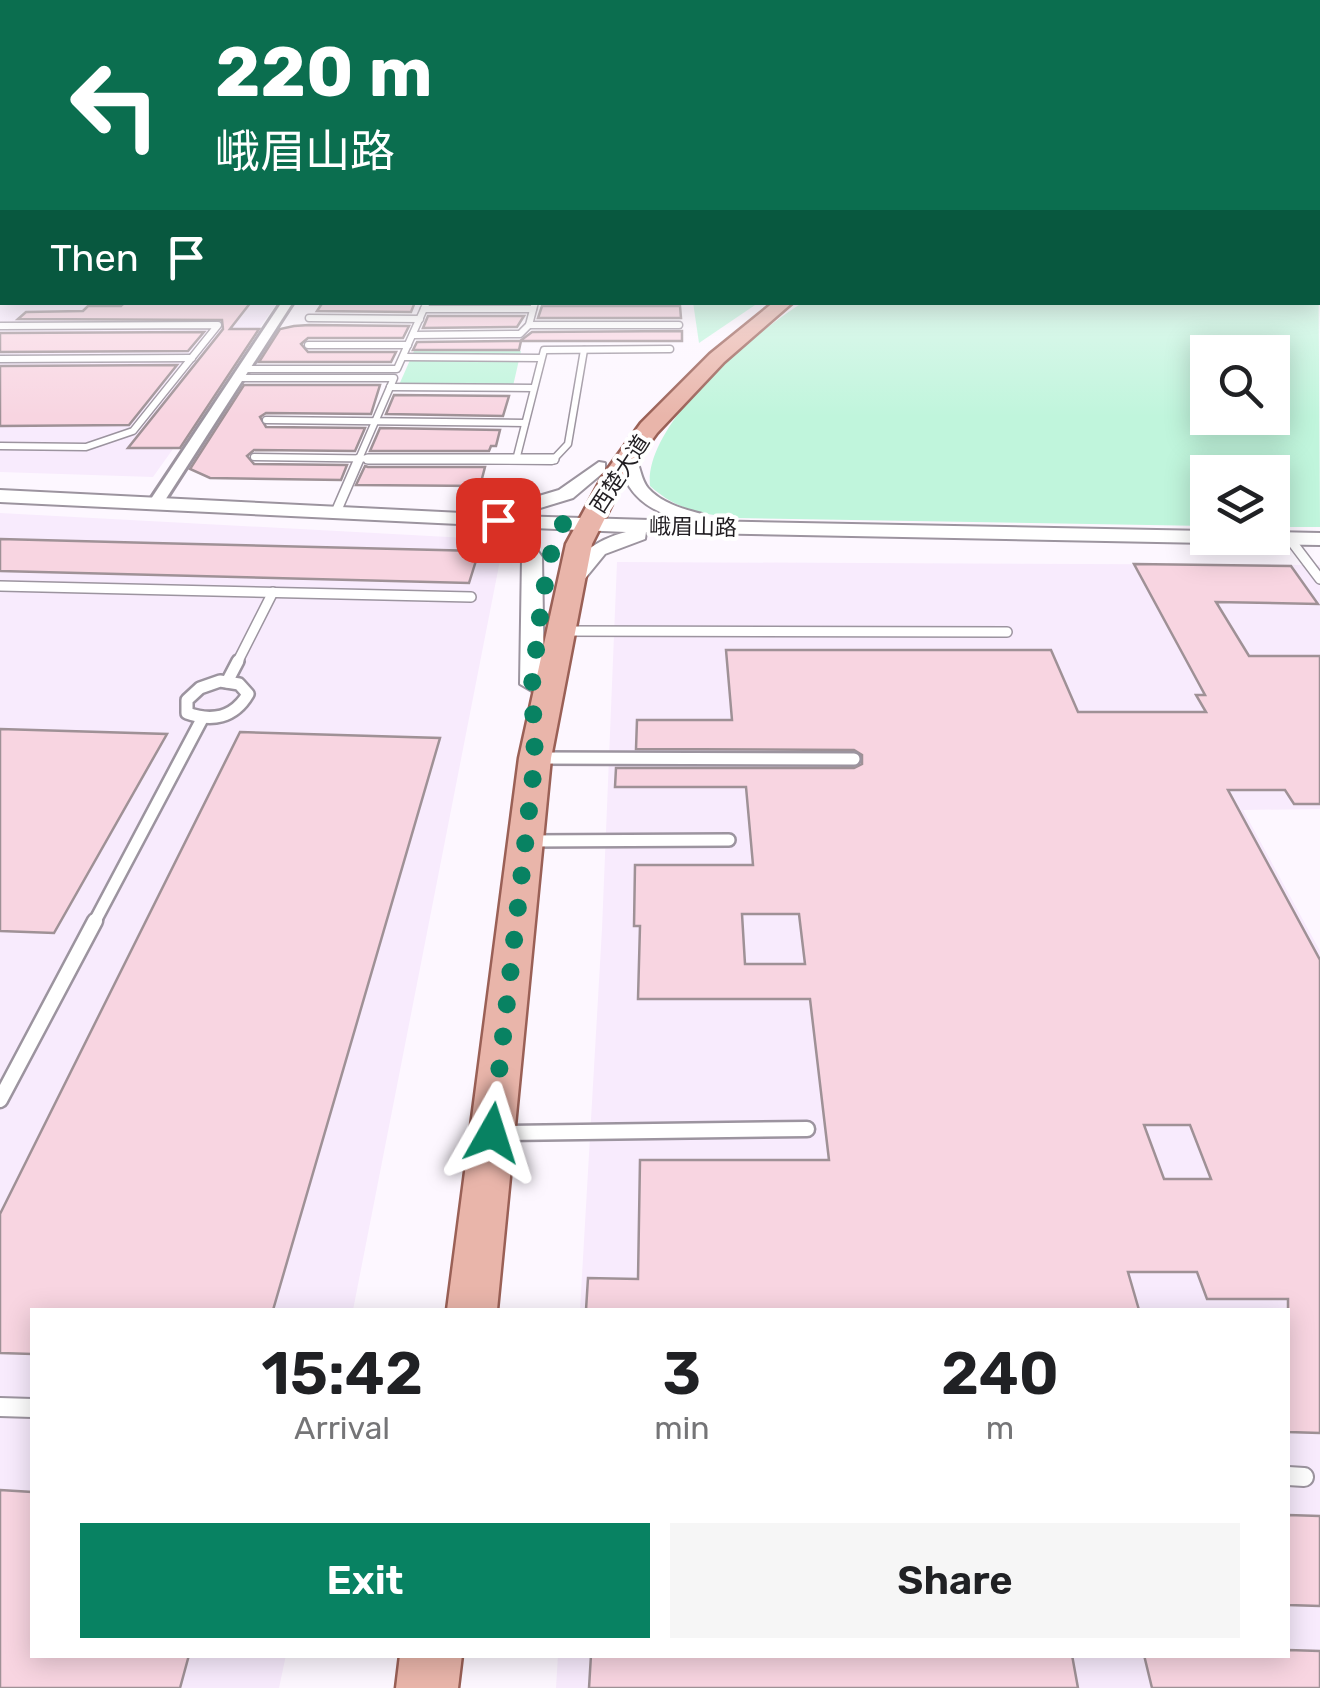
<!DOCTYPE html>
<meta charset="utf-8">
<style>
body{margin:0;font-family:Rubik,"Noto Sans SC",sans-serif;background:#f6f6f6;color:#202124;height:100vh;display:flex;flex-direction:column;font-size:38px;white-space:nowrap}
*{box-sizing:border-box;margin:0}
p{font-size:32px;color:#757577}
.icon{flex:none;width:55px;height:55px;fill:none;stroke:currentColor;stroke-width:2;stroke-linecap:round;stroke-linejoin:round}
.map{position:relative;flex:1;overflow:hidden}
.drawer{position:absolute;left:30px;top:1308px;width:1260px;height:350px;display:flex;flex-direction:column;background:#fff;border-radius:0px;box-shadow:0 5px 25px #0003}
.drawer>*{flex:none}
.hud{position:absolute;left:0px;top:0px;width:1320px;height:305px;box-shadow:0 5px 25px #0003;background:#0b6e4f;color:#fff;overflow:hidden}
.buttons{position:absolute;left:1190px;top:335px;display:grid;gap:20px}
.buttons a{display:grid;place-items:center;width:100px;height:100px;border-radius:0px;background:#fff;box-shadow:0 5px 25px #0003;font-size:50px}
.pin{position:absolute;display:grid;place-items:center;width:85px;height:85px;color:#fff;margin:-42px;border-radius:20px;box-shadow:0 5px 15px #0006}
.me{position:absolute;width:110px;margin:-55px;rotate:6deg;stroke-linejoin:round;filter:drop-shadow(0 0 8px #0008)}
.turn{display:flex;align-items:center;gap:35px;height:210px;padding:0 50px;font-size:45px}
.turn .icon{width:130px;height:130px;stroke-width:2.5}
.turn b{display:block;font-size:70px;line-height:85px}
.then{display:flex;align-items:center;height:95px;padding:0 50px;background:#0003;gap:20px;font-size:38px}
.eta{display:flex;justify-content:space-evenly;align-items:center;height:170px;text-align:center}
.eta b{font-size:60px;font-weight:600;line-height:70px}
.primary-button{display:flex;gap:20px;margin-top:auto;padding:20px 50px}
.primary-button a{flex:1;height:115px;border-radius:0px;background:#088262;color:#fff;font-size:40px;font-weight:600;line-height:115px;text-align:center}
.primary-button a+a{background:#f6f6f6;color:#202124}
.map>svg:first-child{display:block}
</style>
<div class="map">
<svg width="1320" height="1688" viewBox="0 0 1320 1688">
<rect width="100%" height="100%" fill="#fdf7ff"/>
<g fill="#f8ebfd">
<path d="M 39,302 L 277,303 L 153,477 L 0,472 L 0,306 Z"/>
<path d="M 0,513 L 504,540 L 353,1310 L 32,1310 L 32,1655 L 286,1655 L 279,1688 L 0,1688 Z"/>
<path d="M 617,562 L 1320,565 L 1320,809 L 1243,810 L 1320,951 L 1320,1688 L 556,1688 L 558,1655 L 1288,1655 L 1288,1310 L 580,1310 L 602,929 Z"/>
</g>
<g fill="#c0f5dc" fill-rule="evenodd">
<path d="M 1318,196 L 1320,527 L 1273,527 L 1272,472 L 1208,472 L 1207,526 L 736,518 C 701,514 677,510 650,486 C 644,423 753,334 802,303 L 1318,302 ZM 1208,352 L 1272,352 L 1272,418 L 1208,418 Z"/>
<path d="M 693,302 L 758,302 L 758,303 L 699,343 Z"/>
<path d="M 414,351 L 521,351 L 513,386 L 399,385 Z"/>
</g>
<g fill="#f8d5e1" stroke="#9f9196" stroke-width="2.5" fill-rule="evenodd">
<path d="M 125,302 L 251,302 L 230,329 L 259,329 L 180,448 L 128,448 L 223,329 L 222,320 L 18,319 L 26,312 L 83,311 L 88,306 L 121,306 Z"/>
<path d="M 323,302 L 415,302 L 411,312 L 317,311 Z"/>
<path d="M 542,306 L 680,306 L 681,318 L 538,318 Z"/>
<path d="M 428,316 L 524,316 L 517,327 L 423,328 Z"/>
<path d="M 294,326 L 309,325 L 409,326 L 403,338 L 308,338 L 301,344 L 308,352 L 396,352 L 391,362 L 259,362 L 280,329 Z"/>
<path d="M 682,331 L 682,341 L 521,341 L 519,350 L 413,350 L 417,342 L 520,341 L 532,332 Z"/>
<path d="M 204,332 L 188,351 L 0,352 L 0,333 Z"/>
<path d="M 177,365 L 129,425 L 0,426 L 0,366 Z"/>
<path d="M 244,385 L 380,385 L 371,414 L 266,413 L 260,417 L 266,427 L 365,428 L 355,451 L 254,450 L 247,456 L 254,464 L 347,465 L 341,480 L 210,478 L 190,469 Z"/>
<path d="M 394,395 L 509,396 L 503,416 L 386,414 Z"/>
<path d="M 380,428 L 500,430 L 496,446 L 491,446 L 489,451 L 370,451 Z"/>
<path d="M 365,466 L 368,467 L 485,467 L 480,486 L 356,485 Z"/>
<path d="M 0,539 L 153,543 L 479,551 L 469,583 L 0,571 Z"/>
<path d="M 1134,564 L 1291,566 L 1318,604 L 1216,602 L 1249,656 L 1320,656 L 1320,804 L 1294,804 L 1285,790 L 1228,790 L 1320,960 L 1320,1433 L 1288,1432 L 1288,1299 L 1207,1299 L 1197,1272 L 1128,1272 L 1139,1310 L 586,1310 L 588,1278 L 638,1279 L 640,1160 L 829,1160 L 810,999 L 638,999 L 640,926 L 634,926 L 635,865 L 753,865 L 746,787 L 615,787 L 616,768 L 854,768 L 862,764 L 862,755 L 854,750 L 636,749 L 637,720 L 732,720 L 726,650 L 1051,650 L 1078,712 L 1206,712 L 1196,695 L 1205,695 ZM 742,914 L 799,914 L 805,964 L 745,964 ZM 1144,1125 L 1190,1125 L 1211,1179 L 1164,1179 Z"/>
<path d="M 0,729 L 167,734 L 54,933 L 0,931 Z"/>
<path d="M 240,732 L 440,738 L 273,1310 L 32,1310 L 32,1354 L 0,1353 L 0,1214 Z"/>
<path d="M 0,1490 L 32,1492 L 32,1655 L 189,1655 L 180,1688 L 0,1688 Z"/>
<path d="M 1288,1515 L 1320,1516 L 1320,1606 L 1288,1605 Z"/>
<path d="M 1288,1650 L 1320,1651 L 1320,1688 L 1152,1688 L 1144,1655 L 1288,1655 Z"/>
<path d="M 591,1655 L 1072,1655 L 1078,1688 L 589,1688 Z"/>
</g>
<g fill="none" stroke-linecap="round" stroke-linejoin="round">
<defs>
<g id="service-far4">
<path d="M 424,309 L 533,309"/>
<path d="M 309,318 L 420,319"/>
<path d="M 529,325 L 679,325"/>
<path d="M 0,326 L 218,325 L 133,431 L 86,447 L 0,446"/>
<path d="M 413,335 L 520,334 L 529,325 L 535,302"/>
<path d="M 308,345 L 408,345"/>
<path d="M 403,357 L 540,358"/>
<path d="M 0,359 L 192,358"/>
<path d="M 244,369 L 397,369 L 427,302"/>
<path d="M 238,378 L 394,378 L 358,461"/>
<path d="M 390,387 L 533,388"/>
<path d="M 266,420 L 525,423"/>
<path d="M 254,457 L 552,461 L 568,444 L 584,350"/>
<path d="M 516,460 L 544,350 L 670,349"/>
</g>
<g id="service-far3">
<path d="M 368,459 L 554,459"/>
<path d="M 336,512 L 359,459"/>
<path d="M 1289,538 L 1320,579"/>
<path d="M 0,586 L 471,597"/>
<path d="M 562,631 L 1007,632"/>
<path d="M 237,663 L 273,592"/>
</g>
<g id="service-far2">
<path d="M 220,681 L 239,684 L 248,694 C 234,718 212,722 187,713 L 187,700 L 200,688 Z"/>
<path d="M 227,682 L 238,661"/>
<path d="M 539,758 L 854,759"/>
<path d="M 529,841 L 729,840"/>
<path d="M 94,923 L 202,719"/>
</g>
<g id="service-far1">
<path d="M 0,1100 L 95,921"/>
<path d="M 501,1133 L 807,1129"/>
</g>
<g id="service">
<path d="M 0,1407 L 32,1408"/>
<path d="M 1288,1476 L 1304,1477"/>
</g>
<path id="minor" d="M 282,302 L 293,302 L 160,508 L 150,508 L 147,505 Z"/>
<g id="tertiary">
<path d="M 628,453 C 642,459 638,476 648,488 C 661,503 683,509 702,514 L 702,521 L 1208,531 L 1208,538 L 1218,538 L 1208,543 L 646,532 L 645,539 L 605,554 L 578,587 L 571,589 L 561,583 C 577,555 595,540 626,532 L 510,527 L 524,532 L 542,557 L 544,684 L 532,691 L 520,684 L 522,557 L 510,540 L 482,530 L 480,525 L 0,502 L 0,490 L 502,515 L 502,507 L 559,490 L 599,462 L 605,463 L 605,471 L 573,498 L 514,516 L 684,521 C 650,511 625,496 619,458 Z"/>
<path d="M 1272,532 L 1320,533 L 1320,545 L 1246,544 L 1236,538 L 1272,538 Z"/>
</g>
<g id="primary">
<rect x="0" y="276" width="2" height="10"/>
<path d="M 774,302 L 793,302 L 724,362 L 657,433 L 627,474 L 592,544 L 551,758 L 497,1310 L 447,1310 L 519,758 L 566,544 L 604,474 L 641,423 L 710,354 Z"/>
<path d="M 400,1655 L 462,1655 L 458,1688 L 396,1688 Z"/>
</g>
<rect id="trunk" x="0" y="258" width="2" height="10"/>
</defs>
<use href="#service-far4" stroke="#9c949f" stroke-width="9"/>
<use href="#service-far3" stroke="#9c949f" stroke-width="12"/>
<use href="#service-far2" stroke="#9c949f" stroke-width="16"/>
<use href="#service-far1" stroke="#9c949f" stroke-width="19"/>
<use href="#service" stroke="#9c949f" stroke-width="22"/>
<use href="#minor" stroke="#9c949f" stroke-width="6"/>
<use href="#tertiary" stroke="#9c949f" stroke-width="4"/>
<use href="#primary" stroke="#9a6056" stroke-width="5"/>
<use href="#trunk" stroke="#9a6056" stroke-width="4"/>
<use href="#service-far4" stroke="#fff" stroke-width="6"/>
<use href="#service-far3" stroke="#fff" stroke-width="9"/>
<use href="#service-far2" stroke="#fff" stroke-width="11"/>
<use href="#service-far1" stroke="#fff" stroke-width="14"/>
<use href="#service" stroke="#fff" stroke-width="18"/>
<use href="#minor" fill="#fff" fill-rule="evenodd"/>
<use href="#tertiary" fill="#fff" fill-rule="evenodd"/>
<use href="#primary" fill="#e9b5aa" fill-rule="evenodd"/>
<use href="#trunk" fill="#e29c8e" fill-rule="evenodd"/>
</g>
<linearGradient id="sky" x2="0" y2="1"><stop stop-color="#78aee5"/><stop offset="0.43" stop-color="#fefbff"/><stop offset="1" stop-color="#fefbff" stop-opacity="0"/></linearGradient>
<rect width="1320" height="417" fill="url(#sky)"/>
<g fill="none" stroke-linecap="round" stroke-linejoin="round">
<path stroke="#088262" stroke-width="18" stroke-dasharray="0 32.4" d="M 492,1133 L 535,758 L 532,684 L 542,600 L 553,544 L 563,524 L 498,520"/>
</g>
<g text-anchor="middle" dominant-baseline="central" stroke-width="8" stroke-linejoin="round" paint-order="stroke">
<g font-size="22" fill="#211e22" stroke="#fff">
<text transform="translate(620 474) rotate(-57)">西楚大道</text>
<text transform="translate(693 527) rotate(1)">峨眉山路</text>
</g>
</g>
</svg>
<div class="buttons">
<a><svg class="icon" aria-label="search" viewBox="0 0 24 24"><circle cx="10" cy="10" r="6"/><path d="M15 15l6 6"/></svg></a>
<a><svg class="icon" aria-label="layers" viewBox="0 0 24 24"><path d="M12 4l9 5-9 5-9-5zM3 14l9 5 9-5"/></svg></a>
</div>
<div class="pin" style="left:498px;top:520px;background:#d93025"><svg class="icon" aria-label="arrive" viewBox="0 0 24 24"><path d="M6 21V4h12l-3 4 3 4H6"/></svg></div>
<svg class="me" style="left:492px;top:1133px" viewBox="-20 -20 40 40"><path d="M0-17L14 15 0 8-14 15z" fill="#088262" stroke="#fff" stroke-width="4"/></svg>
<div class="hud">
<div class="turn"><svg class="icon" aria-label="left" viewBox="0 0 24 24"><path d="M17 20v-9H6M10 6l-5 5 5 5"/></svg><div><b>220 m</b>峨眉山路</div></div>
<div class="then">Then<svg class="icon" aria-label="arrive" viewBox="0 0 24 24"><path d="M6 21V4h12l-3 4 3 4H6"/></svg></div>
</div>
<section class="drawer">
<div class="eta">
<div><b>15:42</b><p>Arrival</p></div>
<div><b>3</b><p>min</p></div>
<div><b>240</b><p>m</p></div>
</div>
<div class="primary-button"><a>Exit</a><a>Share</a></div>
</section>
</div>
